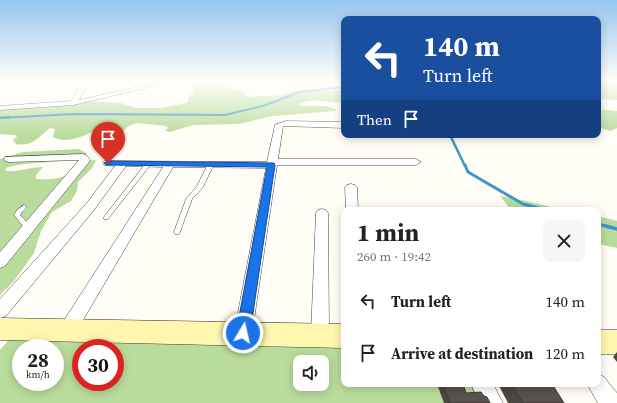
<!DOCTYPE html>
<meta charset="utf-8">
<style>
body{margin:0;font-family:"Source Serif 4",serif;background:#f6f6f6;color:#222;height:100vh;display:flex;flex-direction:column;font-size:15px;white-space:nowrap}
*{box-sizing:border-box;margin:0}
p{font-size:13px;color:#767676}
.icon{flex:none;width:22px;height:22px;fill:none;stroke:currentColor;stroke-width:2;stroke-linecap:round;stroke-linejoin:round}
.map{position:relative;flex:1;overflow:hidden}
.side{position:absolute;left:341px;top:207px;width:260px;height:180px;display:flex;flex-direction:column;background:#fff;border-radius:8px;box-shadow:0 2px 10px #0003}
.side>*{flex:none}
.guide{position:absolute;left:341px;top:16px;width:260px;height:122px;border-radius:8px;box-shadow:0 2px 10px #0003;background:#1a4fa0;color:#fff;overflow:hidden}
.tools{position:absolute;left:293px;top:355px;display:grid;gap:8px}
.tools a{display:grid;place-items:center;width:36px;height:36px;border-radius:8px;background:#fff;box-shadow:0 2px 10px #0003;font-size:20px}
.speed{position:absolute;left:12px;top:339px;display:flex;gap:8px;font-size:20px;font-weight:700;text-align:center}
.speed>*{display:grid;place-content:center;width:52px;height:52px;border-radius:50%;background:#fff;box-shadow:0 2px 10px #0003;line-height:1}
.speed small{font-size:10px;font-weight:400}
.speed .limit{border:6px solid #d22;background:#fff;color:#111}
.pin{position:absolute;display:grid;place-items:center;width:34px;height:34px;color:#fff;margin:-41px -17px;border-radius:50% 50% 50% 0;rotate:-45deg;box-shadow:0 0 4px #0007}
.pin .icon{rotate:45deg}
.me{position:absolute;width:44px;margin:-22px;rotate:9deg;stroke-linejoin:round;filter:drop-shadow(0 0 3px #0008)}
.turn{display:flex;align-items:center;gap:14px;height:84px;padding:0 16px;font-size:18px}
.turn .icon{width:52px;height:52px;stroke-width:2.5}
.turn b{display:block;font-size:28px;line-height:34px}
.then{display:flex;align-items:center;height:38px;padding:0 16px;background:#0003;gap:8px;font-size:15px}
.round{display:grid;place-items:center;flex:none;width:42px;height:42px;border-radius:8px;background:#f6f6f6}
.overview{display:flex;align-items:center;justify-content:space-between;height:68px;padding:0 16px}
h1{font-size:24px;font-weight:700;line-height:30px}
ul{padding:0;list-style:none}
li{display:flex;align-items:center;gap:12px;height:52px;padding:0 16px}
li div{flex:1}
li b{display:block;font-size:15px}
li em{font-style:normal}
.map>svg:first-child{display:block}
</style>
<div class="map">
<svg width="617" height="403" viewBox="0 0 617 403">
<rect width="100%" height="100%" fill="#fffdf5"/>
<g fill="#b9dc9c" fill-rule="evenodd">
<path d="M 195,81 L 209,81 L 208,82 L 210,84 L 229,86 L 230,89 L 243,91 L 247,97 L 282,95 L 298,90 L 309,89 L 344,91 L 344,103 C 330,103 312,97 299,104 L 301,106 L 326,106 L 336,109 L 336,111 L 272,116 L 239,124 L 193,125 L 170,132 L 165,131 L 168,128 L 166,126 L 136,123 L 127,127 L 115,140 L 101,136 L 99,128 C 86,135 67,145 53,137 L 55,129 L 50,128 C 38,137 33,147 16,144 L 13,140 L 17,137 L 15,135 L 0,134 L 0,107 L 86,101 L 121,103 L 136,108 L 161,108 L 186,103 L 188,101 L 188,97 L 194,92 L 193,87 Z"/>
<path d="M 598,81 L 617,81 L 617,100 L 598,99 Z"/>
<path d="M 598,109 L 617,111 L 617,128 L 610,131 L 598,127 Z"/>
<path d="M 79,149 L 87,153 L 85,156 C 59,165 31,160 6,168 L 6,171 C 19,172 31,167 43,167 L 36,175 L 36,179 C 45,179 53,180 62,177 C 75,171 80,160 96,160 L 92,168 L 78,182 L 77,191 L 71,201 L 52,212 L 41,231 L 34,253 L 14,281 L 0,295 L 0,159 L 23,152 Z"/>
<path d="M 500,196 C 522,199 543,206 566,210 L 511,210 Z"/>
<path d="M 598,216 L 617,221 L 617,248 L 598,244 Z"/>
<path d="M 12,336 L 344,340 L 344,384 L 492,384 L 503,403 L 0,403 L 0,350 ZM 21,348 L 55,348 L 55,382 L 21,382 ZM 81,348 L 115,348 L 115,382 L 81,382 ZM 300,362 L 322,362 L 322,384 L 300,384 Z"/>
</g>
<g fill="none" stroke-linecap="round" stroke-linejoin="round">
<path stroke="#3f96cf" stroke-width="2" d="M 0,118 L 73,114 L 225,115 L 266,105 L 300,92 L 344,87"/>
<g stroke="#3f96cf" stroke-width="2.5">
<path d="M 0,118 L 9,117"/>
<path d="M 450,135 L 465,166"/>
</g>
<g stroke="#3f96cf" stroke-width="3">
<path d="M 465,165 L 468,172 L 523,204 L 546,210"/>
<path d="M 598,224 L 609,227"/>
</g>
<path stroke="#3f96cf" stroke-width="3.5" d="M 606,226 L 617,229"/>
<defs>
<g id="lane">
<path d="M 148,162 L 151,164 L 108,219 L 104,219 L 103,218 L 104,217 L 146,163 Z"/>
<path d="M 211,162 L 214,164 L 203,187 L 192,199 L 180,232 L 179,234 L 175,234 L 174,232 L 186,199 L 197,186 L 208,164 Z"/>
<path d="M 24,205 L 27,207 L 22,212 L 20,215 C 25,220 31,225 28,232 L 24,232 L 23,226 L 14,215 L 17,210 Z"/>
</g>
<g id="street">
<path d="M 83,81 L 89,81 L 79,100 L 166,81 L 176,81 L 73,105 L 0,110 L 0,106 L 71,101 Z"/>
<path d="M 286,121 L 344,122 L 344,128 L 283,126 L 278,159 L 416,159 L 421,162 L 416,165 L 277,165 L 252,333 L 249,339 L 243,341 L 237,339 L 234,333 L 266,168 L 173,167 L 73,337 L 67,339 L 61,337 L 58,331 L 61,325 L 163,167 L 126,166 L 94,210 L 6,316 L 0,318 L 0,299 L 86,204 L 115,166 L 104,165 L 103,163 L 104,161 L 267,162 L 275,125 Z"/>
<path d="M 82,154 L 86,155 L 90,160 L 89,162 L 5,266 L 0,268 L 0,252 L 79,160 L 9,162 L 5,161 L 4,159 L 5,157 Z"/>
<path d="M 351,184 L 355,185 L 357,187 L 358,210 L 346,210 L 345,187 L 347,185 Z"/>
<path d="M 322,209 L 326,210 L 328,213 L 329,335 L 326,341 L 320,343 L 314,341 L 311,335 L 316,213 L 318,210 Z"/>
<path d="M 598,374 L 604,377 L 617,393 L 617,403 L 598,403 L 587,384 L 598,384 Z"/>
<path d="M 471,384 L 493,384 L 503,403 L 480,403 Z"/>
</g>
<g id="secondary">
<path d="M 0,318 L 344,324 L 344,348 L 0,340 Z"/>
<rect x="598" y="330" width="19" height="24"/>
</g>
</defs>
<use href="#lane" stroke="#444" stroke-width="1"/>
<use href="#street" stroke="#444" stroke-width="1"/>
<use href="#secondary" stroke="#333" stroke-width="1"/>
<use href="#lane" fill="#fff" fill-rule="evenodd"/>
<use href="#street" fill="#fff" fill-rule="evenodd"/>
<use href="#secondary" fill="#fff6b0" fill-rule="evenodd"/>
</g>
<g fill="#4d4742">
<path d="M 617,352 L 617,362 L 613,357 Z"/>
<path d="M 437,384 L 463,384 L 466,393 L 490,403 L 444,403 Z"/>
<path d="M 498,384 L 552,384 L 564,403 L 508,403 Z"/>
</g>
<g fill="#5a524d" stroke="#3f3936">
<path d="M 443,384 L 463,384 L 466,393 L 481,392 L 484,396 L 487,397 L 490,403 L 450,403 Z"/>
<path d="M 512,384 L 552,384 L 564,403 L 523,403 Z"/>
</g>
<linearGradient id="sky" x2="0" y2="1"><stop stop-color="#95c6ee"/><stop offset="0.59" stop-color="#fffefa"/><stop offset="1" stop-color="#fffefa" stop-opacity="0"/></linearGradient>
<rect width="617" height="137" fill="url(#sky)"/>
<path fill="#1a73e8" stroke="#114b97" d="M 108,161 L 274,163 L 275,165 L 250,333 L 248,337 L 243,339 L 238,337 L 236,333 L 267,167 L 106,165 L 104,163 Z"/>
</svg>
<div class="tools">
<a><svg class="icon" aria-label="sound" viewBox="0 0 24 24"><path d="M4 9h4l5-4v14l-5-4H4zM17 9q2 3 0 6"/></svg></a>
</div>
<div class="speed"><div>28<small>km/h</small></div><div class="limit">30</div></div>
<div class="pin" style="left:108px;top:163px;background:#d93025"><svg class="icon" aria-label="arrive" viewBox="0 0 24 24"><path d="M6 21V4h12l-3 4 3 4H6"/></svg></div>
<svg class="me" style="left:243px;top:333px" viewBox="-20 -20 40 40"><circle r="17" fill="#1a73e8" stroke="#fff" stroke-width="3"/><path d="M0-11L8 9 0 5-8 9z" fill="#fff"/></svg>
<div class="guide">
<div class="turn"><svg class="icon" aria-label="left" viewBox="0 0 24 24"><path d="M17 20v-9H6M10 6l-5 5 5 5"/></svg><div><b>140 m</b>Turn left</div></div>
<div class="then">Then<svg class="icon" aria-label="arrive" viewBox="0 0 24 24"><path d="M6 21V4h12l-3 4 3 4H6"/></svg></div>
</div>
<section class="side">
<div class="overview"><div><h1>1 min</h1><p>260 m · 19:42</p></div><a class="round"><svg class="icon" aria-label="close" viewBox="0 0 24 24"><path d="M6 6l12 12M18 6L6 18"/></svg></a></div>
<ul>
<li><svg class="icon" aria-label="left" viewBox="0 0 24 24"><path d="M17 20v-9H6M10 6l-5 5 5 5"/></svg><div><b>Turn left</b></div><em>140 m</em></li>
<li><svg class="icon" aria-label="arrive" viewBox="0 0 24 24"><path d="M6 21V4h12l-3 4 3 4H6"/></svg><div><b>Arrive at destination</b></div><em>120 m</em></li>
</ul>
</section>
</div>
